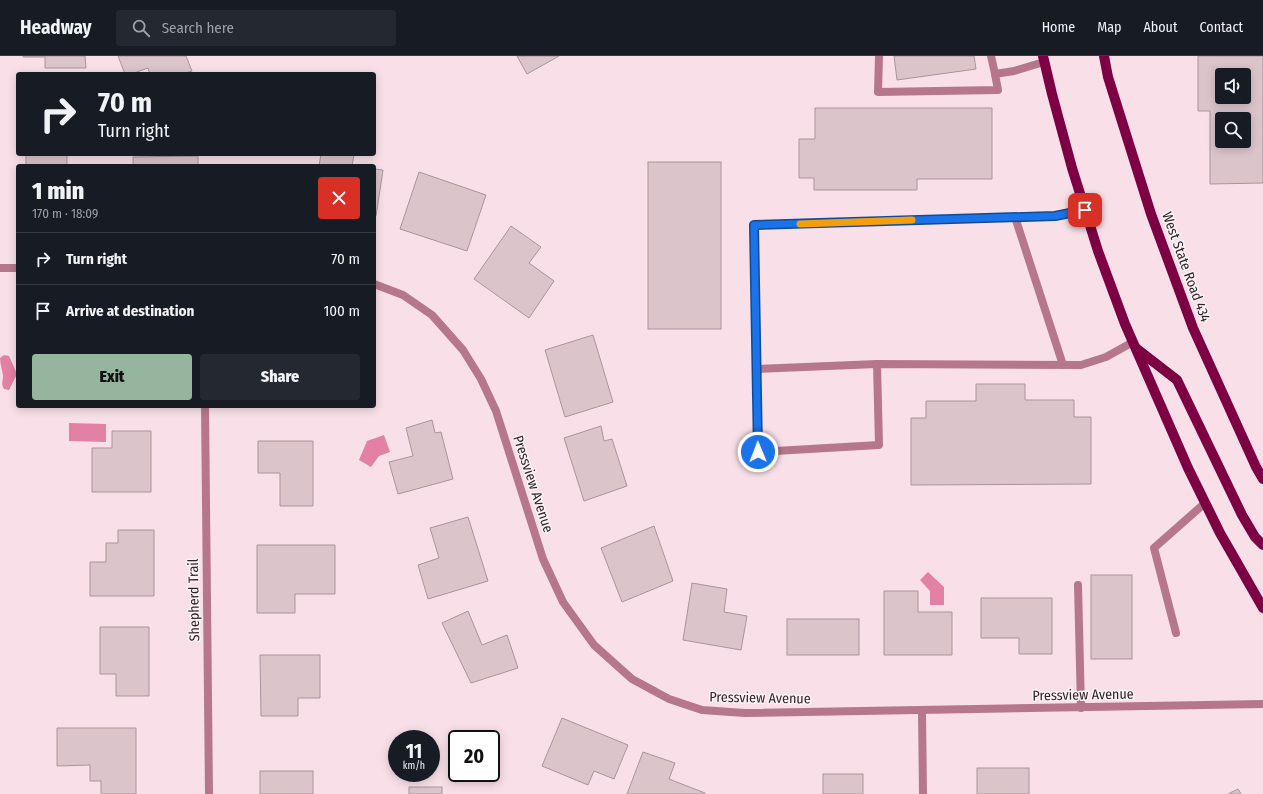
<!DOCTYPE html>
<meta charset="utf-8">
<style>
body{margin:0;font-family:"Fira Sans Condensed",sans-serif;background:#242831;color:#f1f3f6;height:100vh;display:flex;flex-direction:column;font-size:15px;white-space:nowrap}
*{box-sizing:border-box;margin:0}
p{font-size:13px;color:#9ea1a6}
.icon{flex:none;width:22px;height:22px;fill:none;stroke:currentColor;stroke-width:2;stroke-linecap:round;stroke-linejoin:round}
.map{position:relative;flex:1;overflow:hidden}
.panel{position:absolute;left:16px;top:108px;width:360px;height:244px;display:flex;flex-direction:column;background:#171b24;border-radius:4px;box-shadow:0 2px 10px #0003}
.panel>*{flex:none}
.top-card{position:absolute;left:16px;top:16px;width:360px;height:84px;border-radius:4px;box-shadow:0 2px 10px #0003;background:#171b24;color:#f1f3f6;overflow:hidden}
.fabs{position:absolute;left:1215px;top:12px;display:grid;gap:8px}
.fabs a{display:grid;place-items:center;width:36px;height:36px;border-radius:4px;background:#171b24;box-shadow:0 2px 10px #0003;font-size:20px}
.speed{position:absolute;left:388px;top:674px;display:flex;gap:8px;font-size:20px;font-weight:700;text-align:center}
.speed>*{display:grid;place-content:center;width:52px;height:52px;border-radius:50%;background:#171b24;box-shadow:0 2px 10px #0003;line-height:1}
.speed small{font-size:10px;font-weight:400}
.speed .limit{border:2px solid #111;border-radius:6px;background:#fff;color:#111}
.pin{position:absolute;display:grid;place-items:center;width:34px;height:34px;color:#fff;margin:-17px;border-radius:8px;box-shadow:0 2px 6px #0006}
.me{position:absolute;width:44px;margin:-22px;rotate:359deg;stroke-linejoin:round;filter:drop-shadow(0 0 3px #0008)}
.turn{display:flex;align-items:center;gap:14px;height:84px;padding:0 16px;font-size:18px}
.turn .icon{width:52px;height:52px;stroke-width:2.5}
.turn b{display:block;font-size:28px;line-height:34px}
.round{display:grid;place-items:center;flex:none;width:42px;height:42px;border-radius:4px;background:#242831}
.summary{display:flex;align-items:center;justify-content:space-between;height:68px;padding:0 16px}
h1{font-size:24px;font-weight:800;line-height:30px}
.cta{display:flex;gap:8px;margin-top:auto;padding:8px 16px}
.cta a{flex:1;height:46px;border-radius:4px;background:#96b59f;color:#111;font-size:16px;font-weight:800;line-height:46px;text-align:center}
.cta a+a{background:#242831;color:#f1f3f6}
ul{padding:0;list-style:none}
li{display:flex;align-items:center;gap:12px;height:52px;padding:0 16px;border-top:1px solid #363941}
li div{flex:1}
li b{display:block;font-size:15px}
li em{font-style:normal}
header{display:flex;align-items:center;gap:24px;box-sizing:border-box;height:56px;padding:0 20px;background:#171b24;border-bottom:1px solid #363941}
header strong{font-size:19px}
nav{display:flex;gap:22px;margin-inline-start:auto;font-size:14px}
.search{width:280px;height:36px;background:#242831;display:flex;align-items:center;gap:10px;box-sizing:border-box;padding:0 14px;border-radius:4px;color:#9ea1a6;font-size:15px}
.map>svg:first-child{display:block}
</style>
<header>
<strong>Headway</strong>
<div class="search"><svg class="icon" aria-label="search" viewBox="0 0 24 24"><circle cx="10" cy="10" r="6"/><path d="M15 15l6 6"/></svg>Search here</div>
<nav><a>Home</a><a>Map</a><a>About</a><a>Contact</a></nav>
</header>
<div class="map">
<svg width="1263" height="738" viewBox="0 0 1263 738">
<rect width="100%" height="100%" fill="#f9e0e8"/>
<g fill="#e281a4">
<path d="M 4,299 L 9,300 L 10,302 L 17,318 L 9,334 L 4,333 C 1,328 3,325 3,319 C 2,313 0,308 0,302 Z"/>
<path d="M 69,367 L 106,368 L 106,386 L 69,385 Z"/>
<path d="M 384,379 L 390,396 L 379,400 L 371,411 L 359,404 L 367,385 Z"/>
<path d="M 928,516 L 944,531 L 944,549 L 930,549 L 930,535 L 920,524 Z"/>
</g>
<g fill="#dcc4cb" stroke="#ab949b" fill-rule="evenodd">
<path d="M 23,0 L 85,0 L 86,12 L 45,12 L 45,1 L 23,1 Z"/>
<path d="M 118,0 L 186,0 L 192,15 L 183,18 L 150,18 L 148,12 L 131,18 L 125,18 Z"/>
<path d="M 517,0 L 559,0 L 527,18 Z"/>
<path d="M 894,0 L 974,0 L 976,13 L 897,24 Z"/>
<path d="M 1198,0 L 1263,0 L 1263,127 L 1210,128 L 1210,55 L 1198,55 ZM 1222,19 L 1244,19 L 1244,41 L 1222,41 ZM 1222,63 L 1244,63 L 1244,85 L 1222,85 Z"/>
<path d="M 815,52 L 992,52 L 992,123 L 917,123 L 917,134 L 814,134 L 814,122 L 799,122 L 799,83 L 815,83 Z"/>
<path d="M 321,98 L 354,98 L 352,110 L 354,110 L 319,110 Z"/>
<rect x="26" y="99" width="41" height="11"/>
<path d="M 198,100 L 198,110 L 133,110 L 133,101 Z"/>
<rect x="648" y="106" width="73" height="167"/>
<path d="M 374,113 L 383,114 L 376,160 L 374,159 Z"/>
<path d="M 419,116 L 486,139 L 467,195 L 400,173 Z"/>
<path d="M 511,170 L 541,191 L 529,207 L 554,225 L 529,262 L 474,223 Z"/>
<path d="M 593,279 L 613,346 L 565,361 L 545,294 Z"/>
<path d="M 976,328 L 1025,328 L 1025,344 L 1074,344 L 1074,361 L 1091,361 L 1091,428 L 911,429 L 911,362 L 926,362 L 926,345 L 976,345 Z"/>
<path d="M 432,364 L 435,377 L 441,376 L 453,423 L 398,438 L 389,406 L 413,400 L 406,372 Z"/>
<path d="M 601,370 L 604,385 L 612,383 L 627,430 L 584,445 L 564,382 Z"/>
<path d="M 112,375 L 151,375 L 151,436 L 92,436 L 92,392 L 112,392 Z"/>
<path d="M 258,385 L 313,385 L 313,450 L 280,450 L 280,417 L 258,417 Z"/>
<path d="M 468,461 L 488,525 L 428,543 L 418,509 L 439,502 L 430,472 Z"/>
<path d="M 654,470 L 673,525 L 622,546 L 601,492 Z"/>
<path d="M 118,474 L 154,474 L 154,540 L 90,540 L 90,506 L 106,506 L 106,487 L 118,487 Z"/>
<path d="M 257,489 L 335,489 L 335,538 L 295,538 L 295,557 L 257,557 Z"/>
<rect x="1091" y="519" width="41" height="84"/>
<path d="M 692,527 L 727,533 L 724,556 L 747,560 L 741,594 L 683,584 Z"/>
<path d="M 884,535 L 918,535 L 918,556 L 952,556 L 952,599 L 884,599 Z"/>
<path d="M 981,542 L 1052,542 L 1052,598 L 1019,598 L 1019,582 L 981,582 Z"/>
<path d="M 468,555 L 482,589 L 507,579 L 518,612 L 471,627 L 442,567 Z"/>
<rect x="787" y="563" width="72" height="36"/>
<path d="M 100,571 L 149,571 L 149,640 L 116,640 L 116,618 L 100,618 Z"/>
<path d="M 260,599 L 320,599 L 320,642 L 298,642 L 298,660 L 261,660 Z"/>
<path d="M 562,662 L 628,689 L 614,723 L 594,715 L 588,729 L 542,710 Z"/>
<path d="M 57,672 L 136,672 L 136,738 L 101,738 L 101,725 L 90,725 L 90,709 L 57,710 Z"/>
<path d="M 643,696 L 675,707 L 669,723 L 705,737 L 705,738 L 627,738 Z"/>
<rect x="977" y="712" width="52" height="26"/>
<rect x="260" y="715" width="53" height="23"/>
<rect x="823" y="718" width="40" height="20"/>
<rect x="409" y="731" width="33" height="7"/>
<path d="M 1238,733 L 1241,738 L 1228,738 Z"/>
</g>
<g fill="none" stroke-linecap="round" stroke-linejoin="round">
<g stroke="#b6778d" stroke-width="8">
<path d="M 879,0 L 878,36 L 998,34 L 995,18 L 1014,15 L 1044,6"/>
<path d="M 991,0 L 995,18"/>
<path d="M 1085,154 L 1055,160 L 754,169 L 758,396 L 879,389 L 877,308 L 1081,309 L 1106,301 L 1133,286"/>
<path d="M 1015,161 L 1063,309"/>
<path d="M 757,313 L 877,308"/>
<path d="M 1078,529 L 1081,652"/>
<path d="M 1176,577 L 1154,492 L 1205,447"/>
</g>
<g stroke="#b6778d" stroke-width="8">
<path d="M 0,212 L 18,212"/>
<path d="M 374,228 L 403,239 L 432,259 L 463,294 L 481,323 L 496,355 L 543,503 L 563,546 L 594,589 L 632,623 L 669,643 L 702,654 L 745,657 L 1263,648"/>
<path d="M 205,350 L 209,738"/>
<path d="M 922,655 L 923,738"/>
</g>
<g stroke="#7e0044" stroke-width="10">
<path d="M 1043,0 L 1052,38 L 1072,112 L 1098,195 L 1125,268 L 1188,412 L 1220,477 L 1263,552"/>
<path d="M 1104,0 L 1108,21 L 1151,158 L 1193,272 L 1256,411 L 1263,423"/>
<path d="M 1137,293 L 1177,324 L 1242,459 L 1255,481 L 1263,489"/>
</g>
</g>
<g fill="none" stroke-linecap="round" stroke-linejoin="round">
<defs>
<path id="route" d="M 758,396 L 754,169 L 1055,160 L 1085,154"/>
</defs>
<use href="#route" stroke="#114b97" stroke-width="10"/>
<use href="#route" stroke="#1a73e8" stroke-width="7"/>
<path stroke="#f59e0b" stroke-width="7" d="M 800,168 L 912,164"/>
</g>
<g text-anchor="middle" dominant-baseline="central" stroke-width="3" stroke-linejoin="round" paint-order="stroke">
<g font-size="14" fill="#2e2528" stroke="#fcf2f5">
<text transform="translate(1186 211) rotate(70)">West State Road 434</text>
<text transform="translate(533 428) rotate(72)">Pressview Avenue</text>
<text transform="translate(194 544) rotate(-91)">Shepherd Trail</text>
<text transform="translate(1083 639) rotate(-1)">Pressview Avenue</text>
<text transform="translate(760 642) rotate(1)">Pressview Avenue</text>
</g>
</g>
</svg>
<div class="fabs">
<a><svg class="icon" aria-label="sound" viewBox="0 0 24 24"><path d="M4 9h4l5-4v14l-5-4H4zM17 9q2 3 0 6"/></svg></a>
<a><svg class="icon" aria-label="search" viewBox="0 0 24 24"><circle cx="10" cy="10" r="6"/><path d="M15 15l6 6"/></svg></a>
</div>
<div class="speed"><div>11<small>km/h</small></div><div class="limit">20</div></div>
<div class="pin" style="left:1085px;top:154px;background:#d93025"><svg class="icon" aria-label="arrive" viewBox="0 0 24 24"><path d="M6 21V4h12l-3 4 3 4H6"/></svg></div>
<svg class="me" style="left:758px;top:396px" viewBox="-20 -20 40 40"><circle r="17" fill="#1a73e8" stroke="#fff" stroke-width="3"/><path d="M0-11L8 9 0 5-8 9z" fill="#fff"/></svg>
<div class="top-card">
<div class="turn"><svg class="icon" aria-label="right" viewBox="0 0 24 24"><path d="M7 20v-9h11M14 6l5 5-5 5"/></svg><div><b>70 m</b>Turn right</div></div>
</div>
<section class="panel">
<div class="summary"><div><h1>1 min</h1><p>170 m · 18:09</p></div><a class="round" style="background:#d93025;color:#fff"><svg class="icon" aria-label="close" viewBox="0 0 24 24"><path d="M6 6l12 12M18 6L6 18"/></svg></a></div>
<ul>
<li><svg class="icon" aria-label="right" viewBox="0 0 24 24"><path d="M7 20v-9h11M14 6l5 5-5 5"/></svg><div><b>Turn right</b></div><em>70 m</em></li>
<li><svg class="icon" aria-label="arrive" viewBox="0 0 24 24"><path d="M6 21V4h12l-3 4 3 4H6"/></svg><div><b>Arrive at destination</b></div><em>100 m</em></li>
</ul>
<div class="cta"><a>Exit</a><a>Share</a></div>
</section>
</div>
